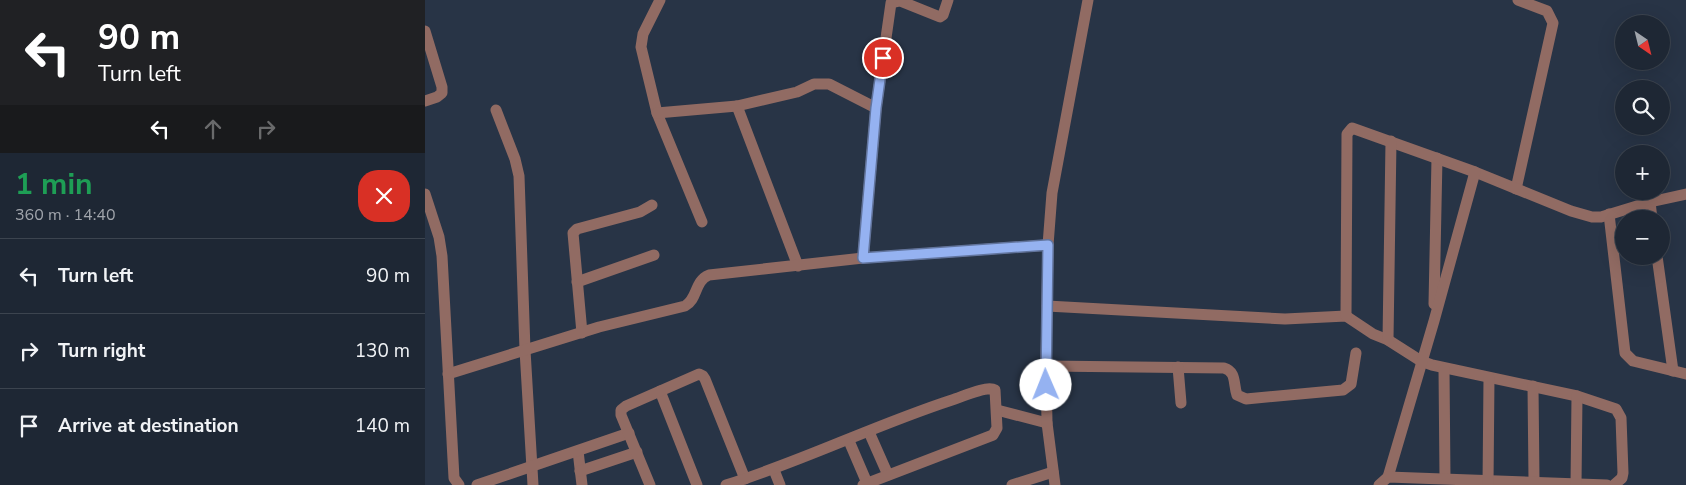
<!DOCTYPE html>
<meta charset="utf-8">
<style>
body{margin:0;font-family:"Nunito Sans",sans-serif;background:#2b3340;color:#f1f3f6;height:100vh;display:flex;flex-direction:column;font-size:19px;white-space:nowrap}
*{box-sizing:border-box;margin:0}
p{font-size:16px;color:#a1a5ac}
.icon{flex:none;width:28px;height:28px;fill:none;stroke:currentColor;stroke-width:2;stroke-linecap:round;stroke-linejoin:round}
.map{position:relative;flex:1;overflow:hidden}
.panel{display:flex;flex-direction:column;background:#1e2734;width:425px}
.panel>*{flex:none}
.guide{background:#202124;color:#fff;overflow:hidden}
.needle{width:32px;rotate:145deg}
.controls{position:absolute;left:1190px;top:15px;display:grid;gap:10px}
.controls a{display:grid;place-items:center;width:55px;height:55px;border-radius:50%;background:#1e2734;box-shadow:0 5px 20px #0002,0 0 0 1px #3c444f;font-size:25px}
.pin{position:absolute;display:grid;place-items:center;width:42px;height:42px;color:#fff;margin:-21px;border:2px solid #fff;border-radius:50%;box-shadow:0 1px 5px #0007}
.me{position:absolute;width:55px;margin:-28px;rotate:359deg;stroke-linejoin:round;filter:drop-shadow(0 0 4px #0008)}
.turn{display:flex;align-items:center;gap:18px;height:105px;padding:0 15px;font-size:22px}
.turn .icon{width:65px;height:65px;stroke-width:2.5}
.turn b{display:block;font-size:35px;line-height:42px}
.lanes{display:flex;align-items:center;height:48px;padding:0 15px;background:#0003;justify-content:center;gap:25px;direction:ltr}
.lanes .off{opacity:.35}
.round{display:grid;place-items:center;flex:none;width:52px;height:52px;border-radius:20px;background:#2b3340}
.summary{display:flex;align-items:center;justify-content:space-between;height:85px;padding:0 15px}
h1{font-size:30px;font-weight:700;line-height:38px;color:#1e9e55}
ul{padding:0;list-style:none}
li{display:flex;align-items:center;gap:15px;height:75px;padding:0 15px;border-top:1px solid #3c444f}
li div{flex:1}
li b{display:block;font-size:19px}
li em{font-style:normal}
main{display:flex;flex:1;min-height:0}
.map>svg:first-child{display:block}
</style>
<main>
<section class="panel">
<div class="guide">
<div class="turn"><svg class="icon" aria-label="left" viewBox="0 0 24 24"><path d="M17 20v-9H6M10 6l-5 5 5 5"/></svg><div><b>90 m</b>Turn left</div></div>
<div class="lanes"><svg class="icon" aria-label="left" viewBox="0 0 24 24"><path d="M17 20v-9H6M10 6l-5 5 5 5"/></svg><svg class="icon off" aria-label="ahead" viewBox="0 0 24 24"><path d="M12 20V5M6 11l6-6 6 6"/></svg><svg class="icon off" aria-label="right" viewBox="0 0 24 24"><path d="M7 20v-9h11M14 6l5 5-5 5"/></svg></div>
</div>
<div class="summary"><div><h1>1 min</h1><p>360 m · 14:40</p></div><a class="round" style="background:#d93025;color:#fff"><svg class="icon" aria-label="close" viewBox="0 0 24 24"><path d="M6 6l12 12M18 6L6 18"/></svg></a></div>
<ul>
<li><svg class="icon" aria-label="left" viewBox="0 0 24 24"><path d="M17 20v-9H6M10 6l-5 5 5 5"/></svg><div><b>Turn left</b></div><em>90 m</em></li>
<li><svg class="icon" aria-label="right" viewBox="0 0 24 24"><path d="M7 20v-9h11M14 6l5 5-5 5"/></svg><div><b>Turn right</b></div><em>130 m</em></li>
<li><svg class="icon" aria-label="arrive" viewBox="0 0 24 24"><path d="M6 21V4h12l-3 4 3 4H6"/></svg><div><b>Arrive at destination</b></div><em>140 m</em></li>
</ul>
</section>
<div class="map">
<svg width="1261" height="485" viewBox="0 0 1261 485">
<rect width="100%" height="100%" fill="#283446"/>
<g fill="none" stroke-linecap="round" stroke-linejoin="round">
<g stroke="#916b63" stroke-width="11">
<path d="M 235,0 L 218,34 L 216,47 L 232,113 L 277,222"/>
<path d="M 0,31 L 17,87 L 17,93 L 12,97 L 0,101"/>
<path d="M 312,106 L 373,266"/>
<path d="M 71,110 L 90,159 L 94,176 L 100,350 L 108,485"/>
<path d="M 232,113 L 312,106 L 372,92 L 389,84 L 404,84 L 451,108"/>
<path d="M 1091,189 L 1128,23 L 1122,11 L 1093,0"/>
<path d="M 0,194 L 14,237 L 17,256 L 29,478 L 34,485"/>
<path d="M 1225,202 L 1227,219"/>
<path d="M 1184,214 L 1200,353 L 1208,361 L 1261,374"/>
<path d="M 1232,256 L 1248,371"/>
<path d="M 438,258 L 451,108 L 466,3 L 475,1 L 515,17 L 518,15 L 523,0"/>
<path d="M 152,282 L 229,255"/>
<path d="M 1009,304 L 1012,158"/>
<path d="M 622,306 L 860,319 L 921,316 L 948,334 L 963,340 L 996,361 L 1007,365 L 1152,396 L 1191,409 L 1196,418 L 1198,473 L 1197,478 L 1189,485"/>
<path d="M 921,316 L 922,134 L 927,128 L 1050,172 L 1146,211 L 1167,217 L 1176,217 L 1225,202 L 1261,194"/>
<path d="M 157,333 L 148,233 L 152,229 L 215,212 L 227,205"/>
<path d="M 963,340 L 966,141"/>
<path d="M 621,366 L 799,368 C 812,372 808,384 812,395 L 821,399 L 918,390 L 926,384 L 931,353"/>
<path d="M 753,367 L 756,403"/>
<path d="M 1019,369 L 1020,478"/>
<path d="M 23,374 L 174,327 L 260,306 C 273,299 269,281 284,275 L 438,258 L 623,245"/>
<path d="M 1108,386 L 1109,481"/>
<path d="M 235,391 L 272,485"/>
<path d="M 572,410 L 622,423"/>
<path d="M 444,432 L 463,475"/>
<path d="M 424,441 L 442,483"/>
<path d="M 153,451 L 157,485"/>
<path d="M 349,470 L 355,485"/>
<path d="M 155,471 L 212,452"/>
<path d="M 963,477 L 1009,321 L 1050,172"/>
<path d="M 52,485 L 204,433"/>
<path d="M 225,485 L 196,415 L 196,410 L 201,406 L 274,374 L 278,376 L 280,379 L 320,479"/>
<path d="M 301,485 C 378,461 450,425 527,400 C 537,397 562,385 570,390 L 572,428 L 568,435 L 438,485"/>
<path d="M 587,485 L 628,472"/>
<path d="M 630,485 L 622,423 L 621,366 L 623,245 L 627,193 L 663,0"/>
<path d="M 954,485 L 963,477 L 1182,485"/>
<path d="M 1063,485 L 1064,378"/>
<path d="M 1151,485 L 1152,396"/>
</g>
</g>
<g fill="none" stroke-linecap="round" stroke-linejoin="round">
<defs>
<path id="route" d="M 458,58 L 451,108 L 438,258 L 623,245 L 621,385"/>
</defs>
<use href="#route" stroke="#61749d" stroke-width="12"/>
<use href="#route" stroke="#95b2f1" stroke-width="9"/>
</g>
</svg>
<div class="controls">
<a><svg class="needle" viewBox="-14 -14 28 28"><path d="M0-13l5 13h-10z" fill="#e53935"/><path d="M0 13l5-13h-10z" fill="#a1a5ac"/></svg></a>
<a><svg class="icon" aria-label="search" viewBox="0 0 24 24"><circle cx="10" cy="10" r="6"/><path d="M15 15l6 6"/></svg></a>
<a>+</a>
<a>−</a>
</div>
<div class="pin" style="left:458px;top:58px;background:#d93025"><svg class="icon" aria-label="arrive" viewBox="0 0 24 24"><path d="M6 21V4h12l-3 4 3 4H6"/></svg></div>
<svg class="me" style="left:621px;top:385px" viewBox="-20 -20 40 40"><circle r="19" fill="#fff"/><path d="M0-13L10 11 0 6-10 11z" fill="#95b2f1"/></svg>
</div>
</main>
